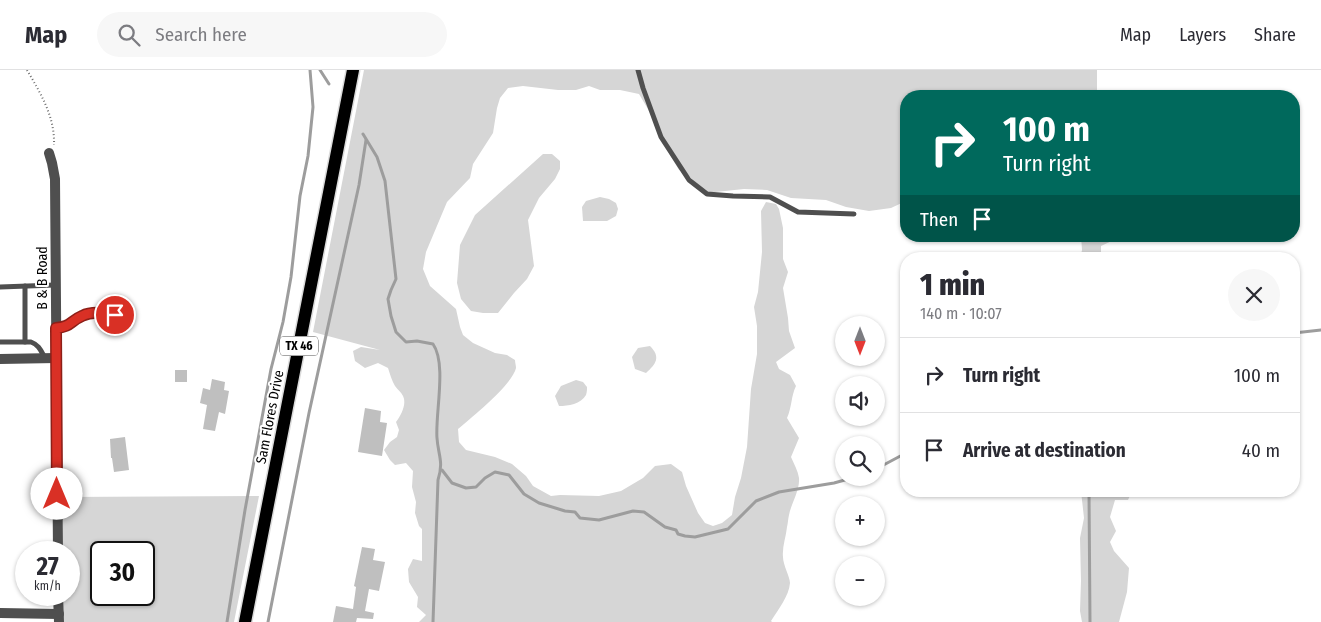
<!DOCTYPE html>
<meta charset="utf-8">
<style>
body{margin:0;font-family:"Fira Sans Condensed",sans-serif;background:#f7f7f7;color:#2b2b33;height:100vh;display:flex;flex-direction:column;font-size:19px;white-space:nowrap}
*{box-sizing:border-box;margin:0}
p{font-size:16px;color:#7c7c81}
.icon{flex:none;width:28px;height:28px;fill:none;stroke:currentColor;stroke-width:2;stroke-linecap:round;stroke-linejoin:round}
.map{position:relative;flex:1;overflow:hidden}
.side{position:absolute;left:900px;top:182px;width:400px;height:245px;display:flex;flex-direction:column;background:#fff;border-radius:20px;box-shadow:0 1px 4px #0004}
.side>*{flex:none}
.hud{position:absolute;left:900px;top:20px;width:400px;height:152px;border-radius:20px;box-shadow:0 1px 4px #0004;background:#00695c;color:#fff;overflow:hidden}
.needle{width:32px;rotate:180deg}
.buttons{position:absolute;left:835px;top:246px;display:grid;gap:10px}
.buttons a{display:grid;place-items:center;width:50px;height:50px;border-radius:50%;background:#fff;box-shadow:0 1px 4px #0004;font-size:25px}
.speed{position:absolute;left:15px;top:471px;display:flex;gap:10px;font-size:25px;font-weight:700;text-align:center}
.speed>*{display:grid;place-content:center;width:65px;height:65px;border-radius:50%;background:#fff;box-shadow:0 1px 4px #0004;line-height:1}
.speed small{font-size:12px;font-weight:400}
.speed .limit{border:2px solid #111;border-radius:8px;background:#fff;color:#111}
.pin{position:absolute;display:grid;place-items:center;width:42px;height:42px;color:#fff;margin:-21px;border:2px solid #fff;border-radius:50%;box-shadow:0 1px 5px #0007}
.me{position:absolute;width:55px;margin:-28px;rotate:0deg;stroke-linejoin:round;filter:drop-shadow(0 0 4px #0008)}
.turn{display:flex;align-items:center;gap:18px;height:105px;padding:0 20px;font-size:22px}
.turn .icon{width:65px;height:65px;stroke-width:2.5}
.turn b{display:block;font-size:35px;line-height:42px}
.then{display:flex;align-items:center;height:48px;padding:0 20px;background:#0003;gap:10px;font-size:19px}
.round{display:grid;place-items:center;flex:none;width:52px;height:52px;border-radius:26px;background:#f7f7f7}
.headline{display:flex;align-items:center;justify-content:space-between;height:85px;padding:0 20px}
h1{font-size:30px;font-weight:800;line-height:38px}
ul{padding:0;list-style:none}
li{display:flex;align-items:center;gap:15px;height:75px;padding:0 20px;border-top:1px solid #e1e1e2}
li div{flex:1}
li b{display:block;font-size:19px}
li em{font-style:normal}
header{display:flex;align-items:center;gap:30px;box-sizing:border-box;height:70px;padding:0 25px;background:#fff;border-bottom:1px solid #e1e1e2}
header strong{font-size:24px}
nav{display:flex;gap:28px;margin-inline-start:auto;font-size:18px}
.search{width:350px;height:45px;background:#f7f7f7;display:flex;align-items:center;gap:12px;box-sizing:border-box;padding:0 18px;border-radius:28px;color:#7c7c81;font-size:19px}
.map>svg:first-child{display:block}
</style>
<header>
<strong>Map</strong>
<div class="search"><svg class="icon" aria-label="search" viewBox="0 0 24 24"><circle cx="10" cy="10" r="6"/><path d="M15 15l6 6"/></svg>Search here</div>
<nav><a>Map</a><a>Layers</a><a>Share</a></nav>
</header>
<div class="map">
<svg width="1321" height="552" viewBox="0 0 1321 552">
<rect width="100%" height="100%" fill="#fff"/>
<g fill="#d6d6d6" fill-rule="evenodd">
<path d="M 364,0 L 1097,0 L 1097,26 L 906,26 L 906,131 L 891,138 L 869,141 L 846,137 L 826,130 L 791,128 L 767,120 L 744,119 L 706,123 L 688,105 L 679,100 L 670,85 L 652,46 L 639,24 L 620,20 L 600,20 L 589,16 L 576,20 L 558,20 L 523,16 L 508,18 L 500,28 L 497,38 L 493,63 L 473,94 L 470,108 L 447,132 L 426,182 L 423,199 L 430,216 L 456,239 L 460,257 L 463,265 L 473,273 L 495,283 L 507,285 L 515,290 C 515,293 516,295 516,298 C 512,315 472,347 458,359 L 459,372 L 466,380 L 495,387 L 512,394 L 526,406 L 533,416 L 551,426 L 560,425 L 599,426 L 621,421 L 643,408 L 655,396 L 671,394 L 682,402 L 686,416 L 698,443 L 705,453 L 713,456 L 722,453 L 732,445 L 735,427 L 741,408 L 747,377 L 751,319 L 757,284 L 757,256 L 754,237 L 758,222 L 762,182 L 761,141 L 766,132 L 776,134 L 779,139 L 783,158 L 783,189 L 788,202 L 783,218 L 788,248 L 789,261 L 795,278 L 776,292 L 779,299 L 790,305 L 796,316 C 791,326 792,337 787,348 L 799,368 L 791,387 C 794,394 798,401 799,408 C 800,420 791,434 789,445 C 788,449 788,453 787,457 C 786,467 782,477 783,487 C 783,495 790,507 790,513 C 789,526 778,540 771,551 L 772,552 L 419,552 L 426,545 L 417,537 L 418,527 L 409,512 L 408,499 L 413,489 L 422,491 L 422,459 L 419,456 L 415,443 L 416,432 L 412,417 L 413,401 L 406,393 L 395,395 L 390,390 L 384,380 L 390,372 L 397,367 L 399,360 L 396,352 C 401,345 407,334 403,326 C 401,322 398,320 395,316 C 392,311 390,304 388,298 L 378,293 L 365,298 L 355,291 L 353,281 L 361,277 L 380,280 L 313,262 Z"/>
<path d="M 543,84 L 552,84 L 560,91 L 560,99 L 555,109 L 539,128 L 528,150 L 534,196 L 527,209 L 514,223 L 498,243 L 483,243 L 471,241 L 461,229 L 457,213 L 460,175 L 475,145 Z"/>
<path d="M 600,127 L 609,129 L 616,133 L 618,139 L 616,146 L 607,151 L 583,151 L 582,137 L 586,131 Z"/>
<path d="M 1081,166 L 1118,166 L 1116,169 L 1101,176 L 1101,189 L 1080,189 L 1082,180 Z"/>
<path d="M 650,276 C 661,287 656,294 646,303 L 635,299 L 632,287 L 638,278 Z"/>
<path d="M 576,310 L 583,312 L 587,317 C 587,319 587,322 586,325 C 581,334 568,336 559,336 L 555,326 L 561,316 Z"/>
<path d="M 1081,421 L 1132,421 L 1128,430 L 1115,430 L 1110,447 L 1116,461 L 1110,472 L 1114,481 L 1129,498 L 1127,522 L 1119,552 L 1082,552 L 1080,541 L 1081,511 L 1080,468 L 1084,448 Z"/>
<path d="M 259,426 L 234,552 L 63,552 L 63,525 L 69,525 L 69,482 L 63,482 L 63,427 ZM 101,482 L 144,482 L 144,525 L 101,525 Z"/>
</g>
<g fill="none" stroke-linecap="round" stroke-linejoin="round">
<g stroke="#9d9d9d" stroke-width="3">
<path d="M 320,0 L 329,14"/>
<path d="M 363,64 L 377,87 L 385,111 L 396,209 L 391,220 L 388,229 L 391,246 L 396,262 L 406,272 L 417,271 L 433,274 C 447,294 435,344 437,368 C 438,385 444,391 438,410 L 433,552"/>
<path d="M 1294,263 L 1321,260"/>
<path d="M 876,399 L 906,383"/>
<path d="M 442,400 L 452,413 L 466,418 L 476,417 L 485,408 L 495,402 L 509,405 L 524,424 L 539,433 L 565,441 L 575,442 L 580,448 L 599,450 L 633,441 L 644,442 L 665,457 L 676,460 L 678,464 L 685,466 L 695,467 L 728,459 L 756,431 L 779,422 L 834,413 L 852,408"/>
<path d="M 1089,421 L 1090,552"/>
<path d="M 227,552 L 245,440 L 271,299 L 283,252 L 291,207 L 300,126 L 308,86 L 313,37 L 310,0"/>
<path d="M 268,552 L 309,343 L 359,115 L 366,70"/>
</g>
</g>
<g fill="#bfbfbf">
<rect x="175" y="300" width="12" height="12"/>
<path d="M 212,309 L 225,312 L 224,320 L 229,321 L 225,344 L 219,342 L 215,361 L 203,359 L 207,335 L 200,333 L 203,318 L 210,320 Z"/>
<path d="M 365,338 L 381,341 L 380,352 L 387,353 L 382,386 L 358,382 Z"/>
<path d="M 125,367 L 129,400 L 114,402 L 112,388 L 111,388 L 110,369 Z"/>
<path d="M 362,477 L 375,479 L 373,490 L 385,492 L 379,521 L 369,519 L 365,541 L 374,543 L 373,549 L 357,548 L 356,552 L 333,552 L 336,536 L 353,539 L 356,517 L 354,516 Z"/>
</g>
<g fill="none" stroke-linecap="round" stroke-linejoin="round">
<defs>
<path id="primary" d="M 245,552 L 353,0"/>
</defs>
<use href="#primary" stroke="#dbdbdb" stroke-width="15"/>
<path stroke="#717171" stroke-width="2" stroke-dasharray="1 2.5" stroke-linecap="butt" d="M 27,0 C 41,24 55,47 54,75"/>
<g stroke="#4f4f4f" stroke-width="5">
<path d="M 638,0 L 643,18 L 661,67 L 689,110 L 707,124 L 733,126 L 770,127 L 798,142 L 854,144"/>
<path d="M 0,217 L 55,215"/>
<path d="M 56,258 C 71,257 70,252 81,246 C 95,239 114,244 129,248"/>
<path d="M 0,272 L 31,272 C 39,275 41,281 45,288"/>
<path d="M 25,272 L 25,216"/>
</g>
<g stroke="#4f4f4f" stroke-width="10">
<path d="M 49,83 L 52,93 L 55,109 L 58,482"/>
<path d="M 0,289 L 56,288"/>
<path d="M 58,525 L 59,552"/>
<path d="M 0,543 L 59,544"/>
</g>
<use href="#primary" stroke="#000" stroke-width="12"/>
</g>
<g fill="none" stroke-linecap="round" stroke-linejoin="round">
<defs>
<path id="route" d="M 57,424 L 56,258 C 71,257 70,251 82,246 C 92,241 104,243 115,245"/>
</defs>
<use href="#route" stroke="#8d1f18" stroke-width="12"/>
<use href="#route" stroke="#d93025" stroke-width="9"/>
</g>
<g text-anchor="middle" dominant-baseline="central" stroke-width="4" stroke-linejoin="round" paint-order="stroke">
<rect fill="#fff" stroke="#4c4c4c" stroke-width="1" x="280" y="266.5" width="38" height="19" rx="4"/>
<g font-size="12" font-weight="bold" fill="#000">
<text x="299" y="276">TX 46</text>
</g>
<g font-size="14" fill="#000" stroke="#fff">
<text transform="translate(42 208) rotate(-90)">B &amp; B Road</text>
<text transform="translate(270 347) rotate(-79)">Sam Flores Drive</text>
</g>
</g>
</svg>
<div class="buttons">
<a><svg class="needle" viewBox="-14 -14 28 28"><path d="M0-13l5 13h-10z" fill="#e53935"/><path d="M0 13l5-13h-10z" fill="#7c7c81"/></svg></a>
<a><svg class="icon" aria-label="sound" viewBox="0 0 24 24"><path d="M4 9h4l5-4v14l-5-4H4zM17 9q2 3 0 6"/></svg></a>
<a><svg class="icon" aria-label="search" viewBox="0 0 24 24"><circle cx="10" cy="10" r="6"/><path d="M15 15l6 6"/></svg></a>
<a>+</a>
<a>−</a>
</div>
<div class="speed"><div>27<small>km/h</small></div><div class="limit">30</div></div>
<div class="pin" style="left:115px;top:245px;background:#d93025"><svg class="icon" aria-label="arrive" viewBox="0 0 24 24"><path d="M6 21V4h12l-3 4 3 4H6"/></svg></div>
<svg class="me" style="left:57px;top:424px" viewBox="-20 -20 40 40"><circle r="19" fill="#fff"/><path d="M0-13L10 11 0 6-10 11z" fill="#d93025"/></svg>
<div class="hud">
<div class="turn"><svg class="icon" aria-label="right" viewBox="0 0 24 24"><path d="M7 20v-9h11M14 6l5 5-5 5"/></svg><div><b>100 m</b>Turn right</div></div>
<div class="then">Then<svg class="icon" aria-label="arrive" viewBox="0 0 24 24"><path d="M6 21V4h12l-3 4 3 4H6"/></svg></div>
</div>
<section class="side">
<div class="headline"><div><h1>1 min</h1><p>140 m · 10:07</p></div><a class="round"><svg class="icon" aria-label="close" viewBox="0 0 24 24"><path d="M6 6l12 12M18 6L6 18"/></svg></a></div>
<ul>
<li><svg class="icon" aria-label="right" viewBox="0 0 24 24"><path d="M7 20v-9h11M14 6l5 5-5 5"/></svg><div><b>Turn right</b></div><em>100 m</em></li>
<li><svg class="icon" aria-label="arrive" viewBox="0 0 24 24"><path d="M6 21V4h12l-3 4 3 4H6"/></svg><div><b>Arrive at destination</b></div><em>40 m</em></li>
</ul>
</section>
</div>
